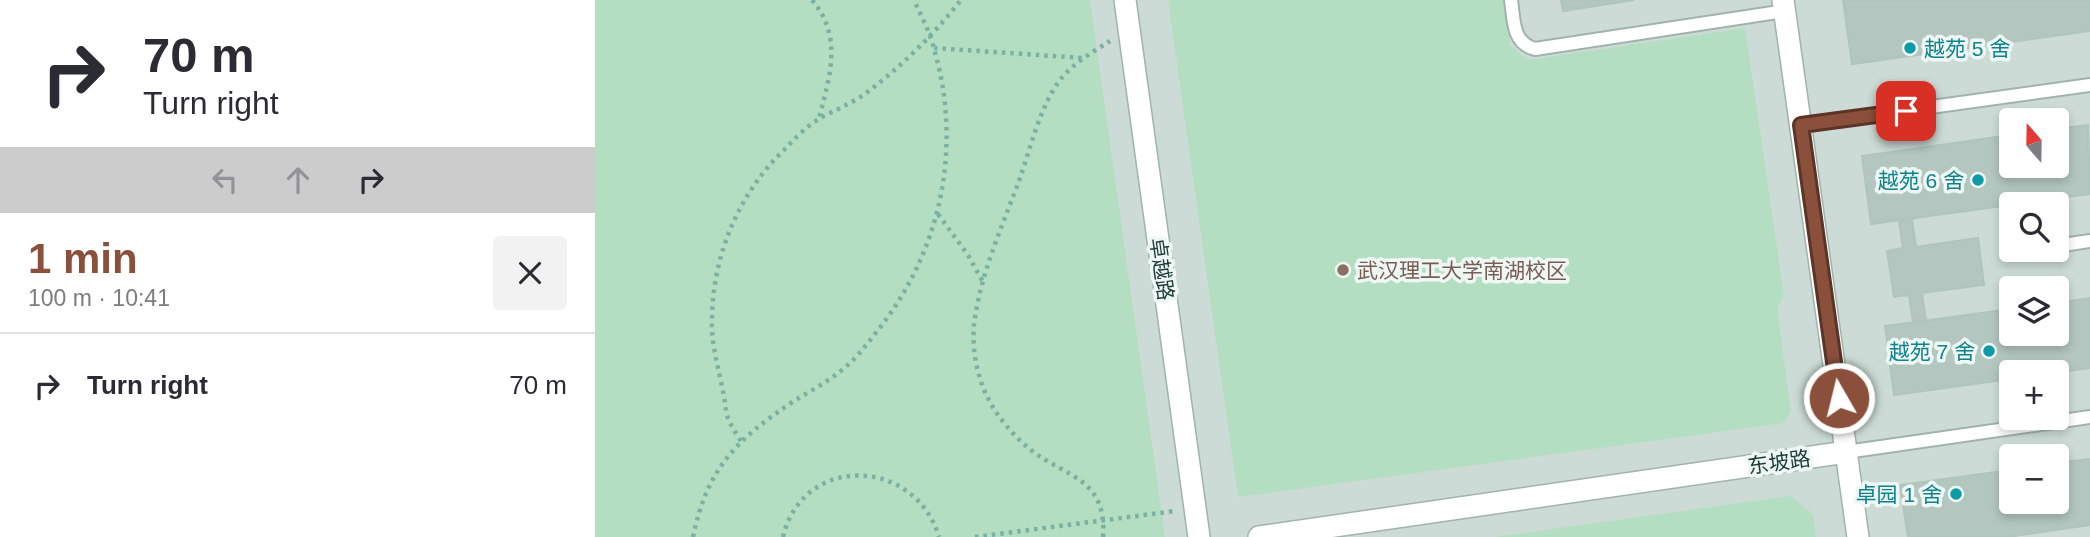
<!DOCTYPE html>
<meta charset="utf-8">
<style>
body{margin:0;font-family:Helvetica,"Noto Sans SC",sans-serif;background:#f2f2f3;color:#2b2b33;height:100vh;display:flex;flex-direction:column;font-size:26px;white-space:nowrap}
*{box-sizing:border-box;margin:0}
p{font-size:23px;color:#7c7c81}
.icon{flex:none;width:38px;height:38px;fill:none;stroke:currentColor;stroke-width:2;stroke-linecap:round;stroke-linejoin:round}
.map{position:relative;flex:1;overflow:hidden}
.sheet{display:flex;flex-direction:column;background:#fff;width:595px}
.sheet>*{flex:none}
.hud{background:#fff;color:#2b2b33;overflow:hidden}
.needle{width:46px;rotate:340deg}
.buttons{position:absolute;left:1404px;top:108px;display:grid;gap:14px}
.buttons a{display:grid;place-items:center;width:70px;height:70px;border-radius:7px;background:#fff;box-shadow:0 4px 10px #0003;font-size:35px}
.pin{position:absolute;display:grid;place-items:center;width:60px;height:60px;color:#fff;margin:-30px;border-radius:14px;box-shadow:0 4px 10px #0006}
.me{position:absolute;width:77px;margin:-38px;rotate:352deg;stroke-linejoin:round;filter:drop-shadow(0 0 5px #0008)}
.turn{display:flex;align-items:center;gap:24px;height:147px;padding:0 28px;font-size:32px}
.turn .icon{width:91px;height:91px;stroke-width:2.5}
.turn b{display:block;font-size:49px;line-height:60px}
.lanes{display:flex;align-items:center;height:66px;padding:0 28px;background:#0003;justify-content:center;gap:35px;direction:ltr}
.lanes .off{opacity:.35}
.round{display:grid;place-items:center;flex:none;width:74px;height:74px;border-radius:7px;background:#f2f2f3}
.overview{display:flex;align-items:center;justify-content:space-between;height:119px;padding:0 28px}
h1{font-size:42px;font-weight:700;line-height:52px;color:#8a503c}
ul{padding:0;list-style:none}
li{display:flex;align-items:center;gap:21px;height:105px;padding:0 28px;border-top:2px solid #e1e1e2}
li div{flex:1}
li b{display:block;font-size:26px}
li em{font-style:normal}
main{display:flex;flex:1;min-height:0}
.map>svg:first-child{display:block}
</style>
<main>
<section class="sheet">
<div class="hud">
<div class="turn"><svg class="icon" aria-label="right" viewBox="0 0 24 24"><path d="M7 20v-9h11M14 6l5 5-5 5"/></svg><div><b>70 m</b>Turn right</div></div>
<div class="lanes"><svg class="icon off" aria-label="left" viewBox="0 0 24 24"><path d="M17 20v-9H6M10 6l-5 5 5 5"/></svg><svg class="icon off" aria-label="ahead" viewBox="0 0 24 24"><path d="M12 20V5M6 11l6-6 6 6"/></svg><svg class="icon" aria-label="right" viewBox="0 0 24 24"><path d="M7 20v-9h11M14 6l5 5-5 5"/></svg></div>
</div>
<div class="overview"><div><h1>1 min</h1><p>100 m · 10:41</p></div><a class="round"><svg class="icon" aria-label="close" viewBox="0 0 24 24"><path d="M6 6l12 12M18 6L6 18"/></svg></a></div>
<ul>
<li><svg class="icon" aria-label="right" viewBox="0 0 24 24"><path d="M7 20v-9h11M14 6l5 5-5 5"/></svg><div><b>Turn right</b></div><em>70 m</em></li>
</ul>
</section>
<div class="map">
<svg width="1495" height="537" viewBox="0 0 1495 537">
<rect width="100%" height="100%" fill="#ddebe6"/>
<path fill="#ccdbd5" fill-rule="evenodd" d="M 0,0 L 1495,0 L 1495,537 L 0,537 ZM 1416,121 L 1461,121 L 1461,166 L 1416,166 ZM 1416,205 L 1461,205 L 1461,250 L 1416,250 ZM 1416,289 L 1461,289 L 1461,334 L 1416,334 ZM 1416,373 L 1461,373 L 1461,418 L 1416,418 ZM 1416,457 L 1461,457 L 1461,502 L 1416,502 Z"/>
<g fill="#b4dec1">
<path d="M 0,0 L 495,0 L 570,537 L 0,537 Z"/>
<path d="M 573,0 L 908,0 L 915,45 L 933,60 L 1150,28 L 1189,296 L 1182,308 L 1196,412 L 1188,423 L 643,497 Z"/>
<path d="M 1196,496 L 1218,515 L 1221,537 L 900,537 Z"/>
</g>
<g fill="#b3c6bf" stroke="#afc5bd" stroke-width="2">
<path d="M 966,0 L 1039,0 L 968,11 Z"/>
<path d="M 1248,0 L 1495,0 L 1495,31 L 1257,64 Z"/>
<path d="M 1493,125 L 1495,194 L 1276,224 L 1267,156 L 1416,135 L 1416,166 L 1461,166 L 1461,129 Z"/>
<path d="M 1317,219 L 1321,247 L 1383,238 L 1389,285 L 1327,293 L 1331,321 L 1318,322 L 1314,295 L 1299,297 L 1292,251 L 1308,248 L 1304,221 Z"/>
<path d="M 1495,298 L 1495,368 L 1459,373 L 1416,373 L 1416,379 L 1299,395 L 1290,326 L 1416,309 L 1416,334 L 1461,334 L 1461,303 Z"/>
<path d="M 1495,459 L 1495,525 L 1412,537 L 1313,537 L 1305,485 L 1416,470 L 1416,502 L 1461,502 L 1461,463 Z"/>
</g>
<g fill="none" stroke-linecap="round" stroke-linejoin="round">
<defs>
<g id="service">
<path d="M 916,0 C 919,20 917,43 940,49 L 1190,11"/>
<path d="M 1206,125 L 1495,85"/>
<path d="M 1461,246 L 1495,241"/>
<path d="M 1430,251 L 1436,250"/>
<path d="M 1251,452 L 1495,417"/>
</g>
<g id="minor">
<path d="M 530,0 L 604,537"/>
<path d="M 1188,0 L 1263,537"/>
<path d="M 664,537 L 1251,452"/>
</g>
</defs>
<use href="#service" stroke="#a0b3ad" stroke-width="16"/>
<use href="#minor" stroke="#a0b3ad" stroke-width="24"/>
<g stroke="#7bb1a3" stroke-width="4.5" stroke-dasharray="3.5 5" stroke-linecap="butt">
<path d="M 217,0 C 249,38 234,77 224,119"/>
<path d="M 339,48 L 488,58"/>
<path d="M 343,214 L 373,255 L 388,282"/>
<path d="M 146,441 C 141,433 136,426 133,418 C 130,409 130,400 128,391 C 123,366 116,344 117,318 C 118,253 145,191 192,147 C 201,137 212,126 224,119 C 241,109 259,103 275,90 C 308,65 340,33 366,0"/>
<path d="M 98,537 C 112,468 142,439 199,401 C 215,391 233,382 248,369 C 262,358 272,344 283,330 C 346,251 368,147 339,49 C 335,32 326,16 319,0"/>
<path d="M 188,537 C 208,453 320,457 344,537"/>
<path d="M 380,537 L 580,511"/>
<path d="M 508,537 C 512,478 472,478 436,450 C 418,436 399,413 390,392 C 381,371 377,347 379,325 C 385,274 408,225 425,178 C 436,146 445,107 465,80 C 478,63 498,52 515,41"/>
</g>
<use href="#service" stroke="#fff" stroke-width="12"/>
<use href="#minor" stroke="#fff" stroke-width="21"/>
</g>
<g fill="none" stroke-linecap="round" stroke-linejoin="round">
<defs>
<path id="route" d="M 1244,398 L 1206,125 L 1311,111"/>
</defs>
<use href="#route" stroke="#5a3427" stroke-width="18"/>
<use href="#route" stroke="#8a503c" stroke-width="12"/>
</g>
<g fill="#0f9aa8" stroke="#eef7f3" stroke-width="2.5">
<circle cx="1315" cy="48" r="7"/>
<circle cx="1383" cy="180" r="7"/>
<circle cx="1394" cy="351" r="7"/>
<circle cx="1361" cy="494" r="7"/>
</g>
<circle fill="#8d6e63" stroke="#eef7f3" stroke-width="2.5" cx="748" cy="270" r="7"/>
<g text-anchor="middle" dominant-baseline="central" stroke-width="7" stroke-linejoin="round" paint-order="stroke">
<g font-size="21" fill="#0d838f" stroke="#eef7f3" text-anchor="end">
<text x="1329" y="48" text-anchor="start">越苑 5 舍</text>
<text x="1369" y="180">越苑 6 舍</text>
<text x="1380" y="351">越苑 7 舍</text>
<text x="1347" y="494">卓园 1 舍</text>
</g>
<g font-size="21" fill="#1e3c35" stroke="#eef7f3">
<text transform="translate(567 269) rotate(82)">卓越路</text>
<text transform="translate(1184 462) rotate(-8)">东坡路</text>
</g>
<g font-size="21" fill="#785e54" stroke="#eef7f3" text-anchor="start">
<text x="762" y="270">武汉理工大学南湖校区</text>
</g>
</g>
</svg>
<div class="buttons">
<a><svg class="needle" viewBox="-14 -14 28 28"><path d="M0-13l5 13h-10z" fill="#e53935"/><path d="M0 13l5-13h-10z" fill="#7c7c81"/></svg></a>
<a><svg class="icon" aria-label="search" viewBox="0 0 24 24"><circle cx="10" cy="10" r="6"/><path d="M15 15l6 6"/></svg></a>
<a><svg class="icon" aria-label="layers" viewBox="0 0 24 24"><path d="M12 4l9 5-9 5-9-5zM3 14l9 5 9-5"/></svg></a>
<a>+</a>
<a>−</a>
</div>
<div class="pin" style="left:1311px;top:111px;background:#d93025"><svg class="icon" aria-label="arrive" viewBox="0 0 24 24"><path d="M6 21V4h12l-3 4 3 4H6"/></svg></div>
<svg class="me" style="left:1244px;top:398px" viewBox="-20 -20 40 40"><circle r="17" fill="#8a503c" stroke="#fff" stroke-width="3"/><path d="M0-11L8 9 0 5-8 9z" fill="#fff"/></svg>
</div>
</main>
